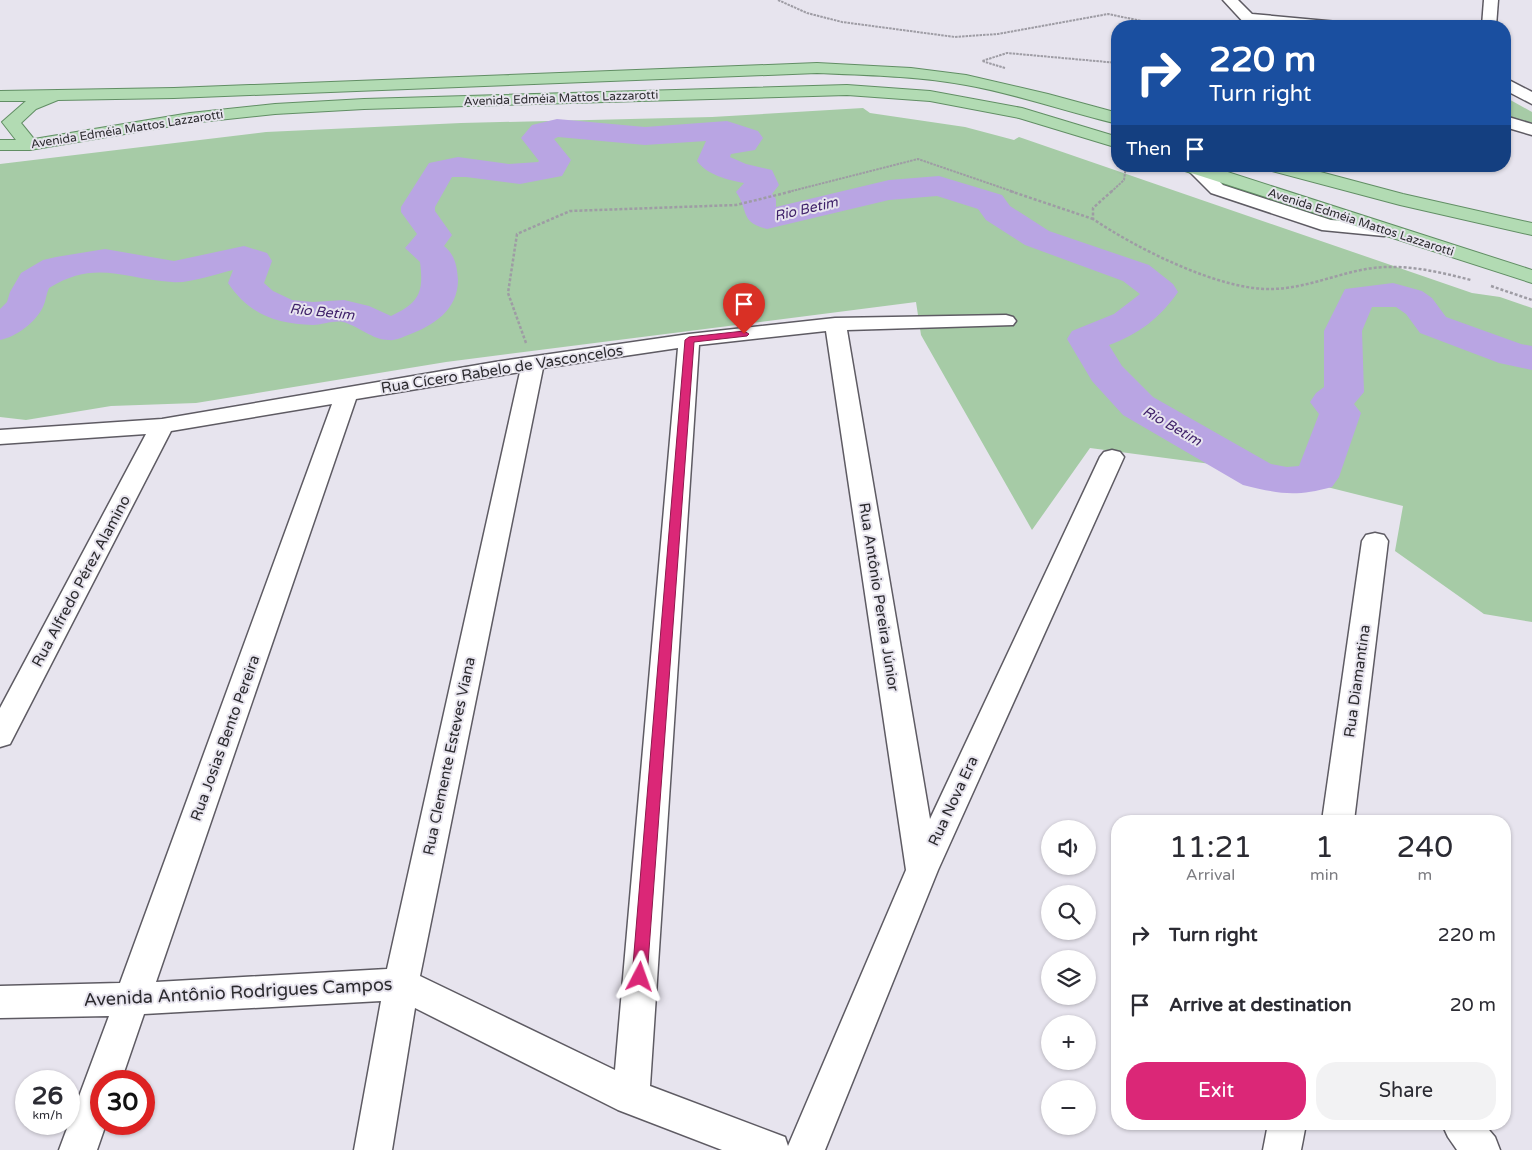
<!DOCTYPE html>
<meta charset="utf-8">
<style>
body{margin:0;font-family:"Varela Round",sans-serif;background:#f2f2f3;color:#2b2b33;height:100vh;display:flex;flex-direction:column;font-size:19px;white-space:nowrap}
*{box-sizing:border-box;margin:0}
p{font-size:16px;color:#7c7c81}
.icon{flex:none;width:28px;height:28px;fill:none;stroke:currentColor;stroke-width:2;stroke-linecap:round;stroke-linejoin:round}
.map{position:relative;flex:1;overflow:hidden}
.side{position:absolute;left:1111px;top:815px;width:400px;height:315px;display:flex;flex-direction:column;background:#fff;border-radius:20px;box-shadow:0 1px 4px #0004}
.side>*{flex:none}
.banner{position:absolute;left:1111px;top:20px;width:400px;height:152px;border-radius:20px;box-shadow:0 1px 4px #0004;background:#1a4fa0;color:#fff;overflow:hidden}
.fabs{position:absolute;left:1041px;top:820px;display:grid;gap:10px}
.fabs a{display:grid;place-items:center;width:55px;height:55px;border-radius:50%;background:#fff;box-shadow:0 1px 4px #0004;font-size:25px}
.speed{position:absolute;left:15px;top:1070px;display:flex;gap:10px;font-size:25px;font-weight:700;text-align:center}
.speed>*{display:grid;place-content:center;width:65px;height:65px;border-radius:50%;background:#fff;box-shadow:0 1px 4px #0004;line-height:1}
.speed small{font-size:12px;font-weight:400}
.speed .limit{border:8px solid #d22;background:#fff;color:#111}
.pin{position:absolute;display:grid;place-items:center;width:42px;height:42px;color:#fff;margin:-51px -21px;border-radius:50% 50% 50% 0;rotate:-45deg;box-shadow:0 0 5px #0007}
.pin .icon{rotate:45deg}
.me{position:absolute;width:55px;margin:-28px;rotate:4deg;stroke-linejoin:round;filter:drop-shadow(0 0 4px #0008)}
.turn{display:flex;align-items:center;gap:18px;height:105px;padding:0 15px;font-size:22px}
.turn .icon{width:65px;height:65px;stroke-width:2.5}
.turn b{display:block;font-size:35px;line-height:42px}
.then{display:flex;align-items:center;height:48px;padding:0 15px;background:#0003;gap:10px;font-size:19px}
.eta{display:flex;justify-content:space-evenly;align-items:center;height:85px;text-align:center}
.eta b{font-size:30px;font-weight:600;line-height:35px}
.action{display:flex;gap:10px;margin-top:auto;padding:10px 15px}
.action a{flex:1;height:58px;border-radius:20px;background:#db2777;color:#fff;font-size:20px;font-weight:600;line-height:58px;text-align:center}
.action a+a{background:#f2f2f3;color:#2b2b33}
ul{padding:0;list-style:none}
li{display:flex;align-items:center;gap:15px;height:70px;padding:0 15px}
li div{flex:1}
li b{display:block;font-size:19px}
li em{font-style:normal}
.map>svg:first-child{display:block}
</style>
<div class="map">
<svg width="1532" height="1150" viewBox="0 0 1532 1150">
<rect width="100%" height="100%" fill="#e7e4ee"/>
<g fill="#a6cba6">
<path d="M 1505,97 L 1532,112 L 1532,124 L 1505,117 Z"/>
<path d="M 863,108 L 870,113 L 965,127 L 1014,140 L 1019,137 L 1472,293 L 1500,297 L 1532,308 L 1532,622 L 1484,614 L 1395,551 L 1403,506 L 1247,467 L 1226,466 L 1090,448 L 1032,530 L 921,335 L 916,302 L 446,362 L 196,403 L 111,406 L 26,420 L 0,417 L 0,164 L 266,132 L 461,123 L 712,117 Z"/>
</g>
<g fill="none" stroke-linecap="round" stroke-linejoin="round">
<path fill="#b9a5e3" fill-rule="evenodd" d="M 557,119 L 645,127 L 727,121 L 758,131 L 763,138 L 755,150 L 731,154 L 730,157 L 746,164 L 772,170 L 779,185 L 772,194 L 776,199 L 776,207 L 889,180 L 939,176 L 1002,195 L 1010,206 L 1049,231 L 1149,265 L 1173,284 L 1178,292 C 1160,318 1139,334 1109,345 L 1122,366 L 1153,397 L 1271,464 L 1287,467 L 1299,466 L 1319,414 L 1310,402 L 1316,393 L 1324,387 L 1324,331 L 1345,289 L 1393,283 L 1422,291 L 1432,298 L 1446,317 L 1521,344 L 1532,346 L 1532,370 L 1499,363 L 1420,333 L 1406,314 L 1396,307 L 1372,307 L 1362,331 L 1364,392 L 1354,404 L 1361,413 L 1339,477 L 1332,487 C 1295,497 1280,494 1243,485 L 1123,415 L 1092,381 L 1067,339 L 1072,331 L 1114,314 L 1140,294 L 1123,281 L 1025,245 L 986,220 L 978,209 L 937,196 L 889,200 L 767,229 C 739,222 749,210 736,192 L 744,183 C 728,180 707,175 697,161 L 706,141 L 645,145 L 558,137 L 554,139 L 571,160 L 562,176 L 520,184 L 466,177 L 452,177 L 435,207 L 435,211 L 452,235 L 444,246 C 455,255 457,266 458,280 C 458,310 433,326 408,335 C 403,337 395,341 389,340 C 372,340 359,326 343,322 C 334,320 322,325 313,325 C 275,324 249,314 228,283 L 233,270 C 216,274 188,284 172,282 C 123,279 96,259 49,288 C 46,294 46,301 43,307 C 36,322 16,337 0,340 L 0,309 L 7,302 L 10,292 L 21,273 L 43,260 L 56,257 L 105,249 L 174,261 L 244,246 L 267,253 L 272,261 L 264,283 L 273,291 L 292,300 L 313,302 L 344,300 L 369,306 L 391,316 C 419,303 424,293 420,262 L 405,248 L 417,234 L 401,212 L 401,207 L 429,163 L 458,157 L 509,164 L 538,162 L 539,161 L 521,138 L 532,125 Z"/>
<defs>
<g id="minor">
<path d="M 1223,0 L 1238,0 L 1252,14 L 1338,22 L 1345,26 L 1291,26 L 1261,24 L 1262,26 L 1247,26 Z"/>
<path d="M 1484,0 L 1498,0 L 1496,26 L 1482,26 Z"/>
<path d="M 1505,78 L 1532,92 L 1532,104 L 1505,90 Z"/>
<path d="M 1505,116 L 1532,124 L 1532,135 L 1505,127 Z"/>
<path d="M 1190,166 L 1204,166 L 1223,185 L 1331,220 L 1384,224 L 1391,226 L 1394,230 L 1391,234 L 1384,236 L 1322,230 L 1211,193 L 1191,173 L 1188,169 Z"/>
<path d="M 1006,315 L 1013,317 L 1016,321 L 1013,325 L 847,330 L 930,819 L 1100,457 L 1104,452 L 1112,450 L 1120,452 L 1124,457 L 938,870 L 825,1150 L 722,1150 L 618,1110 L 415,1008 L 392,1150 L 354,1150 L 381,1001 L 144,1014 L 121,1081 L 101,1081 L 101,1124 L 106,1124 L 97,1150 L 59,1150 L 109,1016 L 0,1018 L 0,986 L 120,983 L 332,404 L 171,431 L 10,744 L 0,747 L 0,708 L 146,434 L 0,444 L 0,430 L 162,419 L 495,362 L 689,334 L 835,318 ZM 826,331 L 906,870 L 788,1146 L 785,1137 L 650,1086 L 699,345 ZM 678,348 L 615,1070 L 420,976 L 543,368 ZM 520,372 L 387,969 L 156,982 L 356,399 Z"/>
<path d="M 1375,533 L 1384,535 L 1388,541 L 1354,821 L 1322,821 L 1362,541 L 1366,535 Z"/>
<path d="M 1268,1124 L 1306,1124 L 1301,1150 L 1263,1150 Z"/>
<path d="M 1442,1124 L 1484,1124 L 1495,1137 L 1500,1150 L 1457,1150 L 1448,1137 Z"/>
</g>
<g id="major">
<path d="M 817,63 L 911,68 L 966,75 L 1048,94 L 1118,113 L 1118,124 C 1067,112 1017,94 966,85 C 917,76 867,75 817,73 L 174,98 L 58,100 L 36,109 L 21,123 L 34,139 L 190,113 L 275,104 L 364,99 L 847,85 L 930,91 L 1022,108 L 1118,137 L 1118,148 L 1019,118 L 930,101 L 847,95 L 364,109 L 275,114 L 190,123 L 30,150 L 0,150 L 0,140 L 16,140 L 2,122 L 26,101 L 0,101 L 0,91 L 174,88 Z"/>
<path d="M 1180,166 L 1209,166 L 1532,270 L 1532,283 L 1182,170 Z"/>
<path d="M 1266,166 L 1298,166 L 1403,194 L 1532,223 L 1532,235 L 1400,205 L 1268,170 Z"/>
</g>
</defs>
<use href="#minor" stroke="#5e5b63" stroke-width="3"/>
<use href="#major" stroke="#618e64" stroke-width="2"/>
<g stroke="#9e9ca4" stroke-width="2" stroke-dasharray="2.5 1" stroke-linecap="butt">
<path d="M 778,0 L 807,13 L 842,22 L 955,37 L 998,34 L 1108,14 L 1166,26"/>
<path d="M 1005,68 L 982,61 L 1007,53 L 1118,63"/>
<path d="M 788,192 L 918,159 L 1014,192"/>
<path d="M 1111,192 L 1124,180 L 1126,166"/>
</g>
<g stroke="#9e9ca4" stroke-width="2.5" stroke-dasharray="3 2" stroke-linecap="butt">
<path d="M 1010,191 L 1093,219"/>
<path d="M 1112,191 L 1093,208 L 1093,219 C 1136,248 1220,291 1273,289 C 1305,288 1334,275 1366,269 C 1401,263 1436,271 1471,280"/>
<path d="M 1491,286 L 1532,300"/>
<path d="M 526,343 L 508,293 L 517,234 L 570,211 L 736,205 L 793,191"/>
</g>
<use href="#minor" fill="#fff" fill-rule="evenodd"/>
<use href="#major" fill="#b2dbb3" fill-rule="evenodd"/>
</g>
<path fill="#db2777" stroke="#8e194d" d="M 744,331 L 749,334 L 747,336 L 694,342 L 647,977 L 645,982 L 640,984 L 635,982 L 632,977 L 685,340 L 689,337 Z"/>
<g text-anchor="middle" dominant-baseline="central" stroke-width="4" stroke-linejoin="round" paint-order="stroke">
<g font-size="12" fill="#2c2b2f" stroke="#e7e4ee">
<text transform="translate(561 98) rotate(-2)">Avenida Edméia Mattos Lazzarotti</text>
<text transform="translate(127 129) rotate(-9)">Avenida Edméia Mattos Lazzarotti</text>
<text transform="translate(1361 222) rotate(18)">Avenida Edméia Mattos Lazzarotti</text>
</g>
<g font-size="14" font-style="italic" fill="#40226a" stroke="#e7e4ee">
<text transform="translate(806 209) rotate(-13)">Rio Betim</text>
<text transform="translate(322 312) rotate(6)">Rio Betim</text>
<text transform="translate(1172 426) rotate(30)">Rio Betim</text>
</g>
<g font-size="15" fill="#2c2b2f" stroke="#e7e4ee">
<text transform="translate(502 369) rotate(-9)">Rua Cícero Rabelo de Vasconcelos</text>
<text transform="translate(81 581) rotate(-62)">Rua Alfredo Pérez Alamino</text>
<text transform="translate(879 597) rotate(81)">Rua Antônio Pereira Júnior</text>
<text transform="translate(1357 681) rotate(-82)">Rua Diamantina</text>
<text transform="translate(225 738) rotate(-70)">Rua Josias Bento Pereira</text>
<text transform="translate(449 756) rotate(-78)">Rua Clemente Esteves Viana</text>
<text transform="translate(953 801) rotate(-65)">Rua Nova Era</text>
</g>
<g font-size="18" fill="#2c2b2f" stroke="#e7e4ee">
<text transform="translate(238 992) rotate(-3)">Avenida Antônio Rodrigues Campos</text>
</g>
</g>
</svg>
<div class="fabs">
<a><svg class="icon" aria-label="sound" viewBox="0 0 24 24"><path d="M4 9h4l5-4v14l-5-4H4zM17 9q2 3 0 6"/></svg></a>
<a><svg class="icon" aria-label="search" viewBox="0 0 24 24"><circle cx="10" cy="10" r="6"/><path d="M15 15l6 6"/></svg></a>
<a><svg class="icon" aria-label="layers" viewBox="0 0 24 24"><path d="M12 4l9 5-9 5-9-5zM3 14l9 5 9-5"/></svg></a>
<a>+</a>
<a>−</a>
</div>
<div class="speed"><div>26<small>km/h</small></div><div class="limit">30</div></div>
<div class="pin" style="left:744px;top:334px;background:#d93025"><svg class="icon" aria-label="arrive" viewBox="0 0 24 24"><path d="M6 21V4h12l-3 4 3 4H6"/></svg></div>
<svg class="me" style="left:640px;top:977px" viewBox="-20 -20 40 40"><path d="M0-17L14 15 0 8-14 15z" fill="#db2777" stroke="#fff" stroke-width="4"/></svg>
<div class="banner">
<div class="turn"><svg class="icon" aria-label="right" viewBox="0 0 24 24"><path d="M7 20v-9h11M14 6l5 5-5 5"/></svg><div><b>220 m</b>Turn right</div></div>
<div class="then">Then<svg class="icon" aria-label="arrive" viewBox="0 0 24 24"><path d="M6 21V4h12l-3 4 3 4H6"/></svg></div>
</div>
<section class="side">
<div class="eta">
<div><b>11:21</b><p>Arrival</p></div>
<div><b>1</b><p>min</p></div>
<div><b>240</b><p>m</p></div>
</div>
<ul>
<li><svg class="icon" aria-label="right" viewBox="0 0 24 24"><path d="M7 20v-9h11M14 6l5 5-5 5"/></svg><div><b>Turn right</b></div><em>220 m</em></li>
<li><svg class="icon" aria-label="arrive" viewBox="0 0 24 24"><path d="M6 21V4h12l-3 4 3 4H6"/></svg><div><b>Arrive at destination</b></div><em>20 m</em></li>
</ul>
<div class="action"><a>Exit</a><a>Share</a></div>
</section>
</div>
